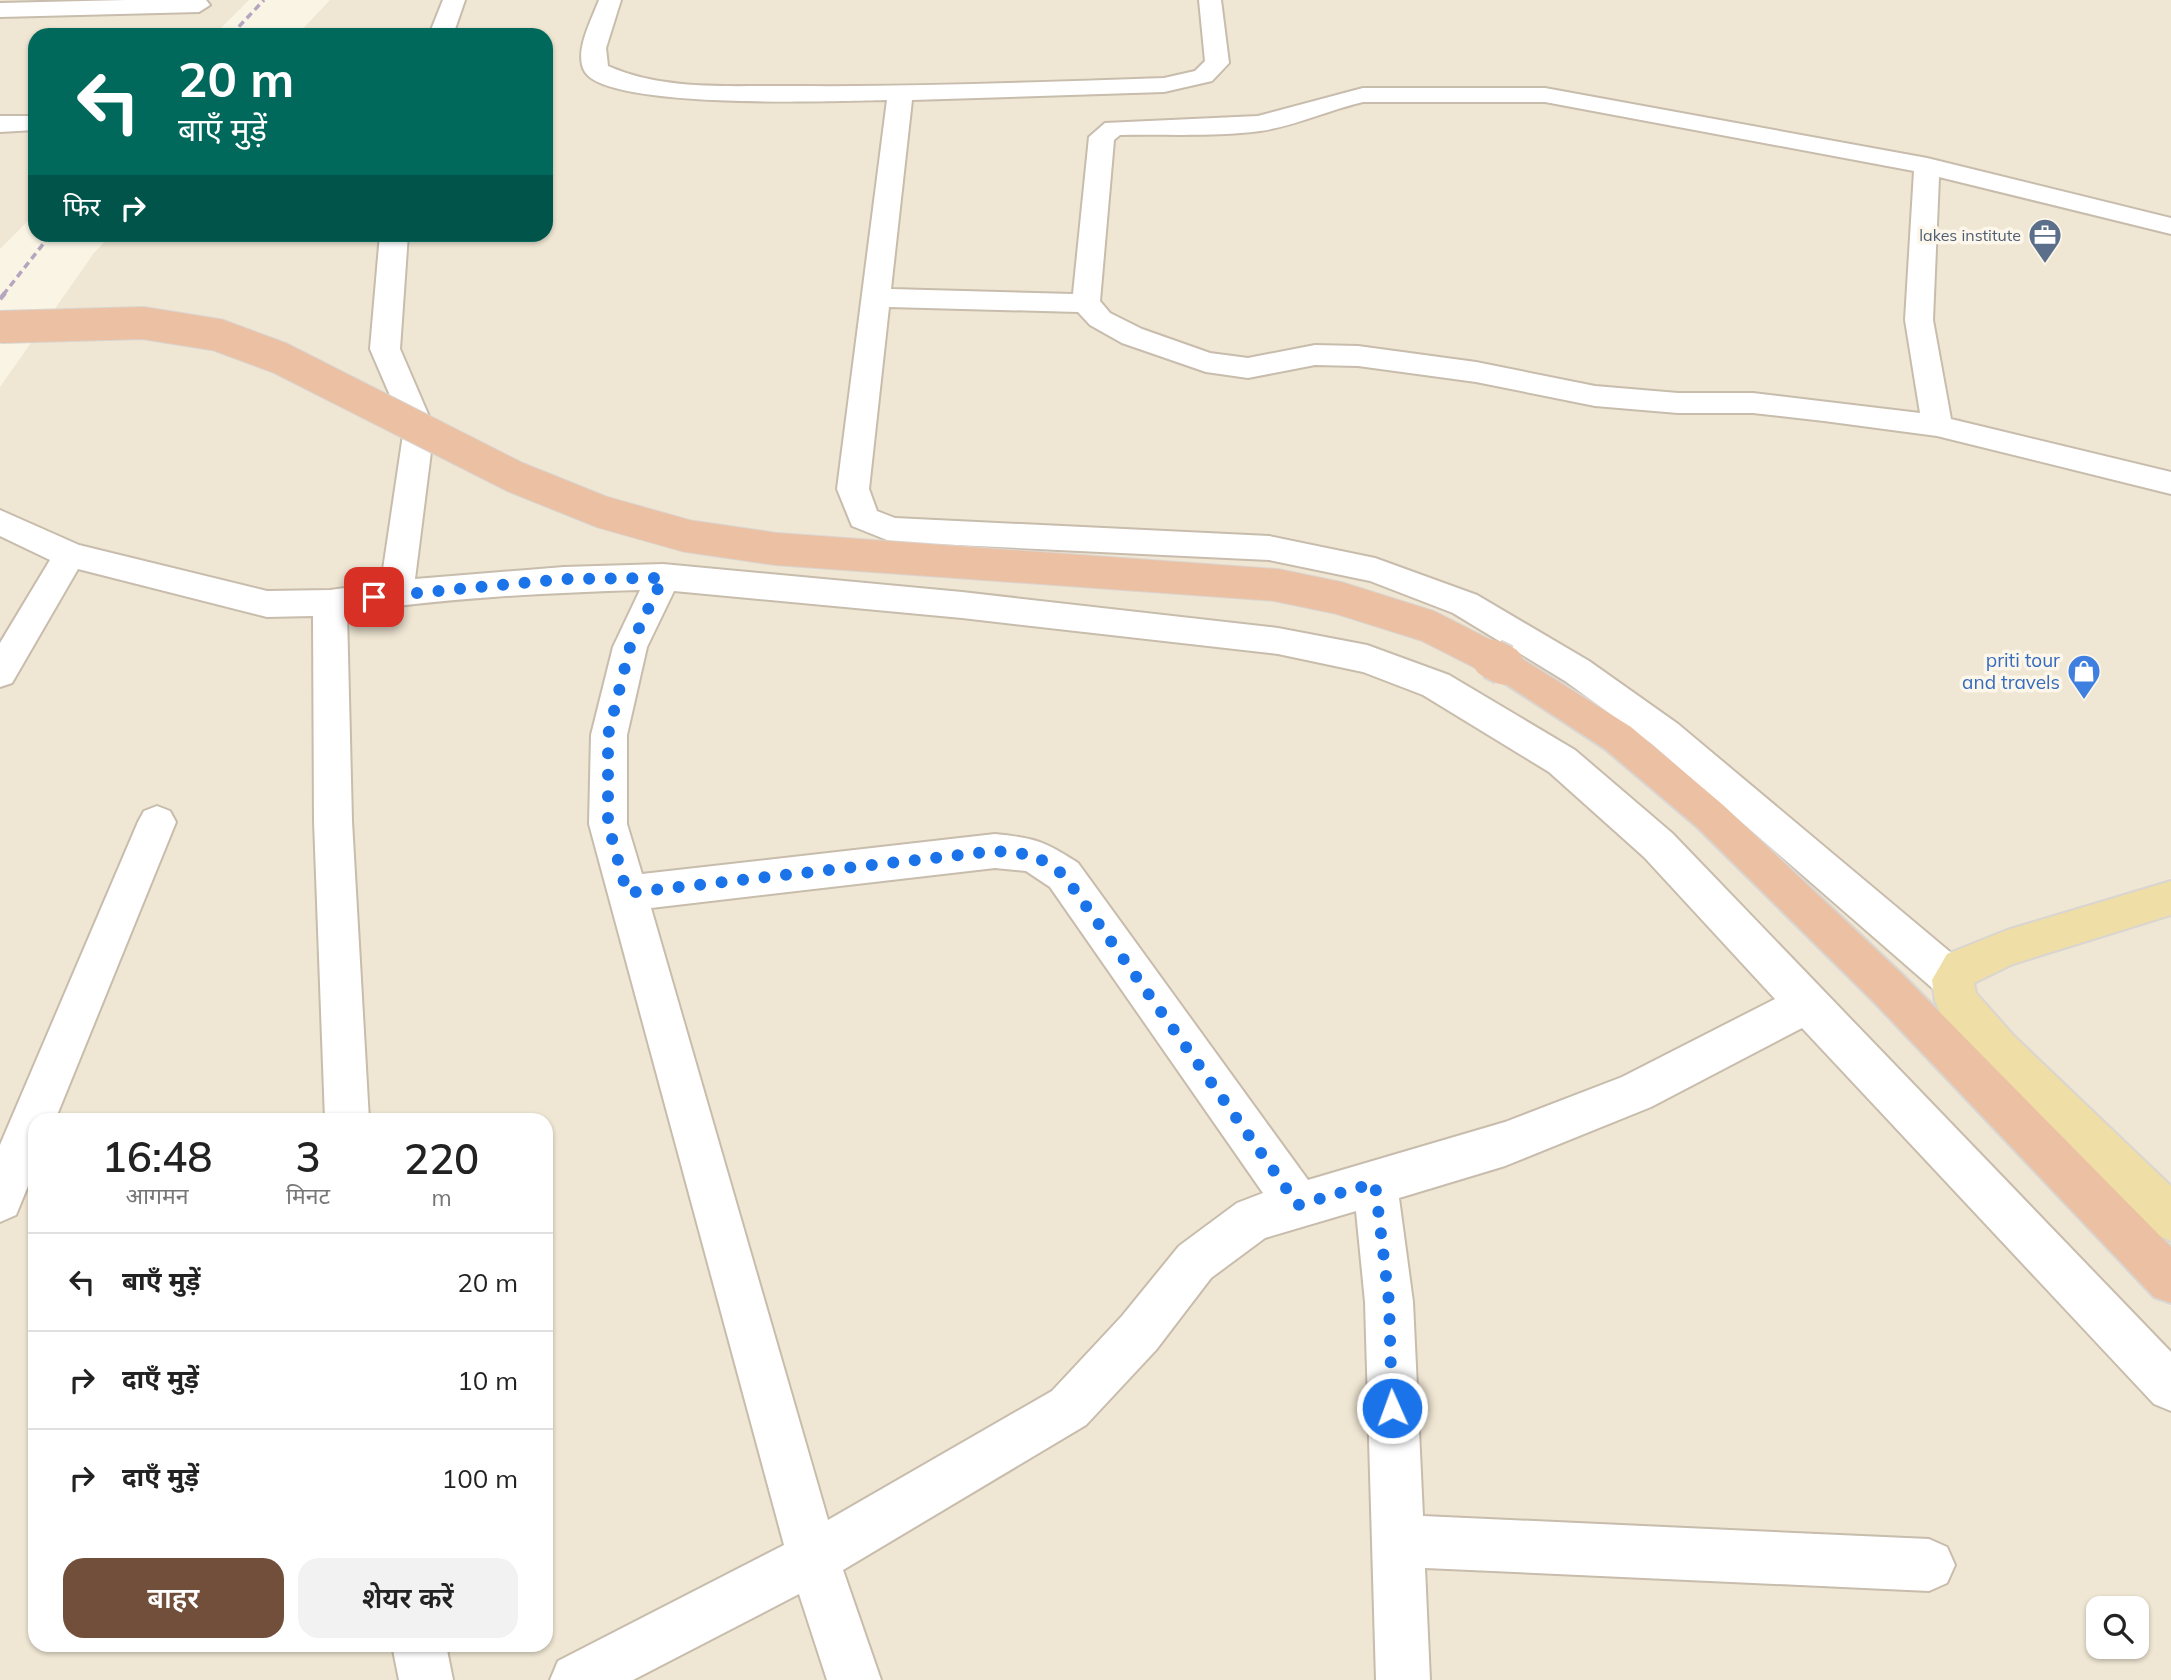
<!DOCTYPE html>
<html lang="hi">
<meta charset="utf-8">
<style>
body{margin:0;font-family:Mulish,"Noto Sans Devanagari",sans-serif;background:#f2f2f2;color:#222;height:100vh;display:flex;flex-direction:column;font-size:26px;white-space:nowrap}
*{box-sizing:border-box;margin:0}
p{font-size:23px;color:#767676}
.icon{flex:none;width:38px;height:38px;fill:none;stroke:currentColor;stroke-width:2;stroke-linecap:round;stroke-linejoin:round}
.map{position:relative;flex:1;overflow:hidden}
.side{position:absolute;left:28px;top:1113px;width:525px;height:539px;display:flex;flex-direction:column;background:#fff;border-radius:21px;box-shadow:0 2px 5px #0004}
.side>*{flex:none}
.hud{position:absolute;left:28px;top:28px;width:525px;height:214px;border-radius:21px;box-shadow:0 2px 5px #0004;background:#00695c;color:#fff;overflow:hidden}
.tools{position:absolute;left:2086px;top:1596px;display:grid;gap:14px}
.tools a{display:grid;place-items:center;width:63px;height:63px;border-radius:14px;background:#fff;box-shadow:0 2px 5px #0004;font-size:35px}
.pin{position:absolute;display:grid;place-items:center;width:60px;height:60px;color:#fff;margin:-30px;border-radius:14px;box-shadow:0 4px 10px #0006}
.me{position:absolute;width:77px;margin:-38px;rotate:358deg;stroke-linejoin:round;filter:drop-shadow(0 0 5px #0008)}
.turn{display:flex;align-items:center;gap:24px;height:147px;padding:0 35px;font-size:32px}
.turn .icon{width:91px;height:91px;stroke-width:2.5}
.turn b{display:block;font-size:49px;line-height:60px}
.then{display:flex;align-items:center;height:66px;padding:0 35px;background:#0003;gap:14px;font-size:26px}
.eta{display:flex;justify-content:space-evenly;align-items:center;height:119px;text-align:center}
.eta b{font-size:42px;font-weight:600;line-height:49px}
.cta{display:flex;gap:14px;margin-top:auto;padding:14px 35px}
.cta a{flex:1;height:80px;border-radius:21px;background:#724f3b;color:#fff;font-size:28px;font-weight:600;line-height:80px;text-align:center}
.cta a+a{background:#f2f2f2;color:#222}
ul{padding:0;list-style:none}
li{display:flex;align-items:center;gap:21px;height:98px;padding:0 35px;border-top:2px solid #e0e0e0}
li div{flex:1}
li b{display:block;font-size:26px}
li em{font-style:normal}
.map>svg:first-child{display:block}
</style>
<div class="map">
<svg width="2171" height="1680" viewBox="0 0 2171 1680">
<rect width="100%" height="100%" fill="#f9f4e4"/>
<g fill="#efe6d3" fill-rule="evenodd">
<path d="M 0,0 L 249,0 L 214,35 L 35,35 L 35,214 L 0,249 Z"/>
<path d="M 330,0 L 2171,0 L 2171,1680 L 0,1680 L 0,387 L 94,253 L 111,235 L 546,234 L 546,35 L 297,35 ZM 35,1120 L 546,1120 L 546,1645 L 35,1645 ZM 2098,1608 L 2137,1608 L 2137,1647 L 2098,1647 Z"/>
</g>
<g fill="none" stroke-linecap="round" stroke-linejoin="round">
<defs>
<g id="street">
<path d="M 126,0 L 206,0 L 210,5 L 199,12 L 0,17 L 0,3 Z"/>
<path d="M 443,0 L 465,0 L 453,35 L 429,35 Z"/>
<path d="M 599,0 L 621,0 L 606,48 L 608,66 C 667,92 733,85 797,86 C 919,87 1042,82 1164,78 L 1195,71 L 1205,61 L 1199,0 L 1221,0 L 1229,63 L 1212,81 L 1164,92 L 912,100 L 891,289 L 1073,294 L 1089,137 L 1105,123 L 1258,116 L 1363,88 L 1545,88 L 1927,158 L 2171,218 L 2171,234 L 1939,177 L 1933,320 L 1951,419 L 2171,472 L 2171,494 L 1937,436 L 1824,421 L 1753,413 L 1678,413 L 1595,406 L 1476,382 L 1358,366 L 1315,365 L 1248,378 L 1206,372 L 1122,343 L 1090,325 L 1078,312 L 889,307 L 869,489 L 877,511 L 895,518 L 1269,536 L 1375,558 L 1477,595 L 1589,661 L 1678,724 L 1968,967 L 1974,980 L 1968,993 L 1953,999 L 1938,993 L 1652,744 L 1565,681 L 1453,613 L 1370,581 L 1269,560 L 892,542 L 852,526 L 837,489 L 887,100 C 840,101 609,110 585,72 C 573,53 592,19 599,0 ZM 1363,102 L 1545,102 L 1914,171 L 1905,320 L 1920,413 L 1753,393 L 1678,393 L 1595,386 L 1476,362 L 1358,346 L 1315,345 L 1248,358 L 1210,353 L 1142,329 L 1110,313 L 1100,301 L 1114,140 L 1120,135 C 1166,134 1215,137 1260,131 C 1296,126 1328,110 1363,102 Z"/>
<path d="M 0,116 L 35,116 L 35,130 L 0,132 Z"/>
<path d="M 380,234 L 408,234 L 400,349 L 434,428 L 415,579 L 564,567 L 663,564 L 962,592 L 1278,628 L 1367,645 L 1449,675 L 1575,750 L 1672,833 L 2171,1352 L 2171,1411 L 2154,1404 L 1802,1028 L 1651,1107 L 1505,1166 L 1399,1198 L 1413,1302 L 1423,1516 L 1929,1539 L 1947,1547 L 1955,1565 L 1947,1583 L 1929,1591 L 1425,1568 L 1430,1680 L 1376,1680 L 1365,1302 L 1356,1211 L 1265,1238 L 1211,1278 L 1156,1350 L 1086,1425 L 843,1570 L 881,1680 L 827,1680 L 799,1594 L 633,1680 L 550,1680 L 558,1661 L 784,1545 L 589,824 L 591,735 L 613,647 L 640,590 C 542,593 444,598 347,613 L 352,821 L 369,1120 L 325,1120 L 314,821 L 313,616 L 267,617 L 78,569 L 12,683 L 0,687 L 0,643 L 50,560 L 0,536 L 0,510 L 79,545 L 267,591 L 330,590 L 381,583 L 404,428 L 370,349 ZM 674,591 L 962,618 L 1278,654 L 1363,672 L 1423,695 L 1549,772 L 1644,857 L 1775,999 L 1622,1077 L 1505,1122 L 1308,1180 L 1078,863 C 1044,841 1035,838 995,834 L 642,874 L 627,824 L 627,735 L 647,647 ZM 995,868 L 1026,871 L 1050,887 L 1263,1193 L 1237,1203 L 1179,1246 L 1122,1316 L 1052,1391 L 828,1520 L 651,908 Z"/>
<path d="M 157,806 L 170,811 L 176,822 L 55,1120 L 35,1120 L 35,1169 L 16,1215 L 0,1222 L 0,1145 L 138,822 L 144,811 Z"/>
<path d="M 392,1645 L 446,1645 L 453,1680 L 399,1680 Z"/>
</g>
<path id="primary" d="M 2171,881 L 2171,915 L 2013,964 L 1974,983 L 1976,993 L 2014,1036 L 2171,1186 L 2171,1241 L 2155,1234 L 1984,1064 L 1941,1015 L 1935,1001 L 1932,980 L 1947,954 L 2007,930 Z"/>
<path id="highway" d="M 1504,651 L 1516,655 L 1631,727 L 1723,805 L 1904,976 L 2171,1247 L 2171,1303 L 2154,1297 L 1874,1002 L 1697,827 L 1605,749 L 1492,675 L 1486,665 L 1492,655 Z"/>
</defs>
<use href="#street" stroke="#c8bcac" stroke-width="4"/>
<use href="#primary" stroke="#d9d5d1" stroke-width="4"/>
<use href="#highway" stroke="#d9d5d1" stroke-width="4"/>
<use href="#street" fill="#fff" fill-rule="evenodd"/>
<use href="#primary" fill="#efdea5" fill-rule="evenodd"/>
<use href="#highway" fill="#ebc0a3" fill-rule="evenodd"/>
<g stroke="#b7a5c0" stroke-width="3.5" stroke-dasharray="7 4.5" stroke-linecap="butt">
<path d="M 231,35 L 264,0"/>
<path d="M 3,295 L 51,234"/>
</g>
<path stroke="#b7a5c0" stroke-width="4.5" stroke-dasharray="9 6" stroke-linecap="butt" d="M 0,299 L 5,293"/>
<defs>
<path id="highway-bridge-far1" d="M 0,327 L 143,323 L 218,335 L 280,358 L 515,477 L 602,512 L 687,536 L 776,549 L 1276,585 L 1339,598 L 1428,626 L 1495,660"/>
<path id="highway-bridge" d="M 1492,659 L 1504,665"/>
</defs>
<use href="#highway-bridge-far1" stroke="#d9d5d1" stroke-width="34" stroke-linecap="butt"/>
<use href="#highway-bridge" stroke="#d9d5d1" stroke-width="43" stroke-linecap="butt"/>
<use href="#highway-bridge-far1" stroke="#ebc0a3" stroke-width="32"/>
<use href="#highway-bridge" stroke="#ebc0a3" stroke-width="39"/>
</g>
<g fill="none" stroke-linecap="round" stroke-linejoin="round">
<path stroke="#1a73e8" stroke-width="12" stroke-dasharray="0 21.6" d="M 374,597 L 564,579 L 663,578 L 630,647 L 608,735 L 608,824 L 627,893 L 995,851 L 1034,855 L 1064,875 L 1298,1205 L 1375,1183 L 1389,1302 L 1392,1408"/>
</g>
<defs>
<symbol id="office-pin" viewBox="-11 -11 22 30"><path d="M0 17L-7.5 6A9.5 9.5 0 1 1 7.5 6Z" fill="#5c6f8a" stroke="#fcf7ea"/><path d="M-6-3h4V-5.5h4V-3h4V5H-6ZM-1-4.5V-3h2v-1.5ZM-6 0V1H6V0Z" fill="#fff"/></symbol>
<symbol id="shop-pin" viewBox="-11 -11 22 30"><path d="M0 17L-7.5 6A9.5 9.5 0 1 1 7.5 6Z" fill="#3f7fe0" stroke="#fcf7ea"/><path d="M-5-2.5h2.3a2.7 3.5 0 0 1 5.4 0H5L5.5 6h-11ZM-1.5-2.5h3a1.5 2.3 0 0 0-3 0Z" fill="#fff"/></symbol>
</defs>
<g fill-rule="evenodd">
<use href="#office-pin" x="2026" y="216" width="38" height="52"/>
<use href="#shop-pin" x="2065" y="652" width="38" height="52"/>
</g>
<g text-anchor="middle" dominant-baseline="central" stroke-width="7" stroke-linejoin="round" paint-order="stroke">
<g font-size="16" fill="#4e5e75" stroke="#fcf7ea" text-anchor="end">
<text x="2021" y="235">lakes institute</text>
</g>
<g font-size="19" fill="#366cbe" stroke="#fcf7ea" text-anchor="end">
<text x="2060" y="660">priti tour<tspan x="2060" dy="22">and travels</tspan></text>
</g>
</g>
</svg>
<div class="tools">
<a><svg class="icon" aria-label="search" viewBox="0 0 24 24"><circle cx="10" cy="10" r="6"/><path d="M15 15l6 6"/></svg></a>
</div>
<div class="pin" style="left:374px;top:597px;background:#d93025"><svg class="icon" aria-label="arrive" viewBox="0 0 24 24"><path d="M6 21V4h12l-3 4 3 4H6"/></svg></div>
<svg class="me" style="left:1392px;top:1408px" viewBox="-20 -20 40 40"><circle r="17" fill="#1a73e8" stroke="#fff" stroke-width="3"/><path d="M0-11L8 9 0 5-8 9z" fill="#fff"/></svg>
<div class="hud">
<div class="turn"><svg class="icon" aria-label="left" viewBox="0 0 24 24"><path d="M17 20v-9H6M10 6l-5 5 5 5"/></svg><div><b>20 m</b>बाएँ मुड़ें</div></div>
<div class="then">फिर<svg class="icon" aria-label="right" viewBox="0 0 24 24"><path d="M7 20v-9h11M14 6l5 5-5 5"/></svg></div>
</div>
<section class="side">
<div class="eta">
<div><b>16:48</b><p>आगमन</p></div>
<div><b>3</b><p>मिनट</p></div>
<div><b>220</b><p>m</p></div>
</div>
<ul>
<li><svg class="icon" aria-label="left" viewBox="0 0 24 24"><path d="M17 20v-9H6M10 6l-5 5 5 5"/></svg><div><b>बाएँ मुड़ें</b></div><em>20 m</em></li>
<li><svg class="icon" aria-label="right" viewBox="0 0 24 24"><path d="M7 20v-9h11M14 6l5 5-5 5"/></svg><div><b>दाएँ मुड़ें</b></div><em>10 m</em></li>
<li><svg class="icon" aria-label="right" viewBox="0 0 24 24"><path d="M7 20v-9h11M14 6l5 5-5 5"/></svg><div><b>दाएँ मुड़ें</b></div><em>100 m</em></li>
</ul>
<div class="cta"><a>बाहर</a><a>शेयर करें</a></div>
</section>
</div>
